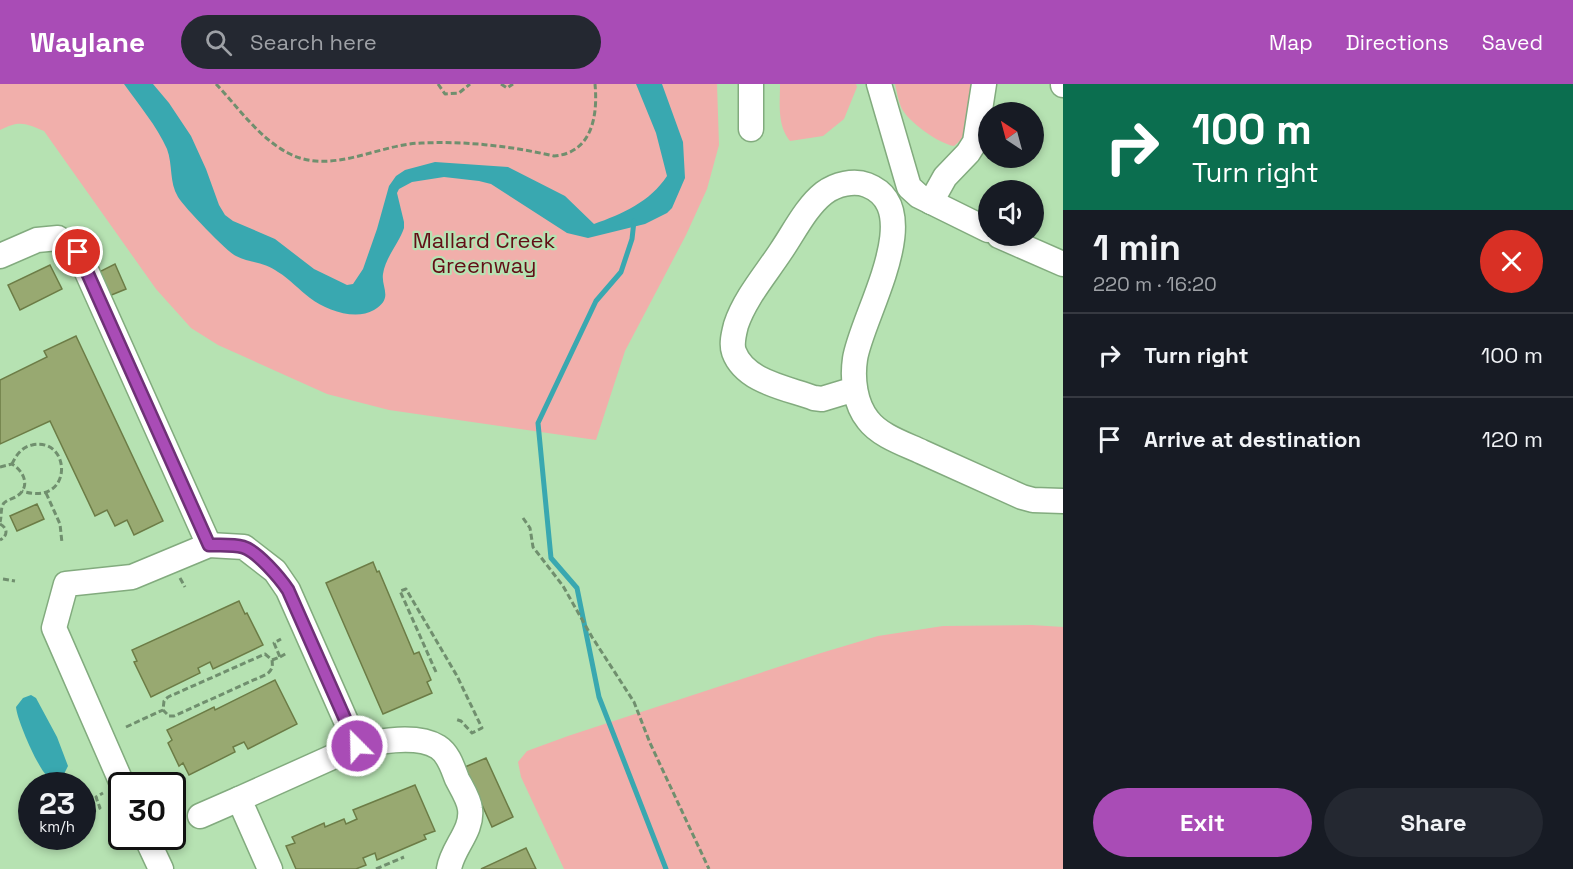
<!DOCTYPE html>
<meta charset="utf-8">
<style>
body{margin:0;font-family:"Space Grotesk",sans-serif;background:#242831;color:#f1f3f6;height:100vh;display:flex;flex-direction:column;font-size:22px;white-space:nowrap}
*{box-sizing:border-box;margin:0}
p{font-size:20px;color:#9ea1a6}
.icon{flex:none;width:33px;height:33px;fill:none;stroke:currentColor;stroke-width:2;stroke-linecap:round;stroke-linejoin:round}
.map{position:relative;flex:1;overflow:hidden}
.details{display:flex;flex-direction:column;background:#171b24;width:510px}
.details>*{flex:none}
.hud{background:#0b6e4f;color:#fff;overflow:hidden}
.needle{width:39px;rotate:324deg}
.controls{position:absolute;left:978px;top:18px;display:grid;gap:12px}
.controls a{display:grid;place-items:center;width:66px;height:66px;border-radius:50%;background:#171b24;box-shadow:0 3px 9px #0003;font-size:30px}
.speed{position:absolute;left:18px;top:688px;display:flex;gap:12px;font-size:30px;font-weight:700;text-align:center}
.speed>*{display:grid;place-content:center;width:78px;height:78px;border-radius:50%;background:#171b24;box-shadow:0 3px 9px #0003;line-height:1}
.speed small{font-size:15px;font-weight:400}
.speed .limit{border:3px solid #111;border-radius:9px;background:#fff;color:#111}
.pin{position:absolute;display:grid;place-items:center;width:51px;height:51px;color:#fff;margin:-26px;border:3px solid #fff;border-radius:50%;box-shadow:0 2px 6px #0007}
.me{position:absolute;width:66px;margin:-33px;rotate:337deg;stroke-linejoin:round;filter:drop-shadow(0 0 4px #0008)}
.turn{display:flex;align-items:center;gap:21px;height:126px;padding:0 30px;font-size:27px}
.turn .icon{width:78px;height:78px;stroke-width:2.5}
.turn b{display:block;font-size:42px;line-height:51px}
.round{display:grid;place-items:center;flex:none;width:63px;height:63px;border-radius:32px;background:#242831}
.headline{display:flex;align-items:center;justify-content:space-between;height:102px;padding:0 30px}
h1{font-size:36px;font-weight:700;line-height:45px}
.action{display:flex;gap:12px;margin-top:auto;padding:12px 30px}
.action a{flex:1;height:69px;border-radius:36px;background:#a94cb6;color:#fff;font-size:24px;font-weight:700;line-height:69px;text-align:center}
.action a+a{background:#242831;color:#f1f3f6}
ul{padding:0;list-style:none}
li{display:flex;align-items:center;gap:18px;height:84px;padding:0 30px;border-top:2px solid #363941}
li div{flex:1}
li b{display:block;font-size:22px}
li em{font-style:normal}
header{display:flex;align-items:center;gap:36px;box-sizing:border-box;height:84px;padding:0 30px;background:#a94cb6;color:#fff}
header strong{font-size:28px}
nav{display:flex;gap:33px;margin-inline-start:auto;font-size:21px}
.search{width:420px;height:54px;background:#242831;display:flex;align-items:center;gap:15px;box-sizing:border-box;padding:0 21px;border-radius:33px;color:#9ea1a6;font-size:22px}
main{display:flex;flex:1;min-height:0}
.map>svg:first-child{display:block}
</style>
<header>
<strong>Waylane</strong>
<div class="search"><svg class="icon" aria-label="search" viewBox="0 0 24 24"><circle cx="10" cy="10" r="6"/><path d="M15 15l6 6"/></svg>Search here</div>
<nav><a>Map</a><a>Directions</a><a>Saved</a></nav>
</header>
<main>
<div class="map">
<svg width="1063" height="785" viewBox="0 0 1063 785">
<rect width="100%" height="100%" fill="#b6e2b2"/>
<g fill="#f1afab">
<path d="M 0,0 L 717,0 L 719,61 L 707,105 L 686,151 L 625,267 L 596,356 L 389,326 L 327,310 L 218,261 L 191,244 L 156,205 L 44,47 C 25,39 20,36 0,46 Z"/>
<path d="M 780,0 L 856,0 L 857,3 L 844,35 L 823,52 L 790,57 C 777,41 780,20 780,0 Z"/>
<path d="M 895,0 L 973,0 C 970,21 973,48 954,62 C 939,60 907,37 901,23 C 898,16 897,8 895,0 Z"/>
<path d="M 1032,541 L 1063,543 L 1063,785 L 564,785 L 521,693 L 518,678 L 527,667 L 568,652 L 821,569 L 878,552 L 943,542 Z"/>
</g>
<g fill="#39a8b0">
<path d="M 124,0 L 153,0 L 169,19 L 191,52 L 206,85 L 219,121 L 225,131 L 233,137 L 275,155 L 314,185 L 347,201 L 353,200 L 363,185 L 377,145 L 389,102 L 396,92 L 405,86 L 435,78 L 508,83 L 565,112 L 594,140 C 622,130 650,118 667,92 L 656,49 L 636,0 L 662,0 L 683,58 L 685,94 L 672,124 L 667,129 L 645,140 L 588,154 L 567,149 L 491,100 L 479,97 L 444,93 L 412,98 L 399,105 L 397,109 L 404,138 L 404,144 C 399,159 385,174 383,190 C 381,204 394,214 374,226 C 355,237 326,226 310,214 C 299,206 290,195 278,188 C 264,178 250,179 236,172 C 227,168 184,123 178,113 C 169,98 173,81 167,65 C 157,42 138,20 124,0 Z"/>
<path d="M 31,611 L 36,614 L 57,653 L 68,682 L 64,690 L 56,695 C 54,694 49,693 47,692 C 37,682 17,636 16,623 L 23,614 Z"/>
</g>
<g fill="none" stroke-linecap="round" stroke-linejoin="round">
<path stroke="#39a8b0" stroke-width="5" d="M 634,137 L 632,155 L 621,188 L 596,217 L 538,339 L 551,474 L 577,504 L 599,613 L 666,785"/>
</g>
<g fill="#98a971" stroke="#6c7c46" stroke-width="1.5">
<path d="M 115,180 L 126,205 L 109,212 L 99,188 Z"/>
<path d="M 50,181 L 62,205 L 20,226 L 8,201 Z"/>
<path d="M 76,252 L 163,437 L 134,451 L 127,436 L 115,442 L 107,426 L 95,432 L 50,337 L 0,360 L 0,296 L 47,273 L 44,267 Z"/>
<path d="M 37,420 L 44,435 L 17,447 L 10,432 Z"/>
<path d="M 373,478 L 377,488 L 379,487 L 414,570 L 419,568 L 431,596 L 427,598 L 432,609 L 383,630 L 326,499 Z"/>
<path d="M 239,517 L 245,530 L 247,529 L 263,561 L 213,585 L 210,578 L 198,584 L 200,589 L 151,613 L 134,578 L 137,577 L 132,566 Z"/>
<path d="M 275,596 L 297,640 L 248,665 L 244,658 L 233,663 L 235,668 L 189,691 L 183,679 L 179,682 L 168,659 L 172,656 L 167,646 L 214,623 L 215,626 Z"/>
<path d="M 486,674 L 513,733 L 492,743 L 465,683 Z"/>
<path d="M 415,701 L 435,747 L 424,751 L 426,755 L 377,776 L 375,769 L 363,774 L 366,781 L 356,785 L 296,785 L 286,762 L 295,759 L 292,753 L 324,739 L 325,743 L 344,735 L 346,740 L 357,735 L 353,726 Z"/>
<path d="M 526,764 L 536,785 L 481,785 Z"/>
</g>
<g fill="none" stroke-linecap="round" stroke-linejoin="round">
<defs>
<g id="minor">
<path d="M 879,0 L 909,103 L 919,112 L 988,146"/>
<path d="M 1063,0 L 1063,1"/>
<path d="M 751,45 L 751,0"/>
<path d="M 931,118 L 945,93 L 968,69 L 975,58 L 984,0"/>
<path d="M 999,152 L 1063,180"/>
<path d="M 0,172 L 37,156 L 58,154 L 78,168 L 209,461"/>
<path d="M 855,305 L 822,315 L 814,314 C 787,304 745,298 734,268 C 731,260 734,249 736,241 C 745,214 766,190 781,167 C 794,148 806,123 824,109 C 836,100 854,96 867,101 C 929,125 861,233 855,275 C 852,295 855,320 868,336 C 880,352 905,360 922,368 C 955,383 988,398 1022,413 L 1033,416 L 1063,417"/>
<path d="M 357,662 C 380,657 417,650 438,663 C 449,670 453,685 457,695 C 461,703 469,715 470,725 C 473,747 452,764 449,785"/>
<path d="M 123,702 L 54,544 L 66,500 L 132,493 L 209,461 L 244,463 L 275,487 L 288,506 L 357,662 L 239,715 L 270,785"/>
<path d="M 200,732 L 239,715"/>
<path d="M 146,753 L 161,785"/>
</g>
</defs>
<use href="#minor" stroke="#82ab7e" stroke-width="27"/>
<g stroke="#708f6e" stroke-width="3" stroke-dasharray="6 3" stroke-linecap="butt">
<path d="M 216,0 C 238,23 259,54 288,69 C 331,92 378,60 422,59 C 467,57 510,62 554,72 C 592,69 598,32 595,0"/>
<path d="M 438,0 L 445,10 L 459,9 L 470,0"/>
<path d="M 501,0 L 507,4 L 513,0"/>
<path d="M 12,380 C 16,371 22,363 32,361 C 72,352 74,424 22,407"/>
<path d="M 0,383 L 12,380 C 24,387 31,403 17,412 C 13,415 8,415 4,419 C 0,424 2,432 0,438"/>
<path d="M 46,409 L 60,440 L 62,459"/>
<path d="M 523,434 L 530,444 L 533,463 L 563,502 L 592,553 L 634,618 L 650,659 L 709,785"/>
<path d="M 0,440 C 8,444 8,452 0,456"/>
<path d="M 180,494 L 185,503"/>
<path d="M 3,495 L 15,497"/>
<path d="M 265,570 L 272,576 C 273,583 272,586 267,590 L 174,632 L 169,632 L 163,626 L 164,617 L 168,613 Z"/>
<path d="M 280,573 L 287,569"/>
<path d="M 272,576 L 280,573 L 274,559 L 281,555"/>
<path d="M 436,588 L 400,507 L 406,505 L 457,592 L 482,644 L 472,649 L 461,637 L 455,635"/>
<path d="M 126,643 L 163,626"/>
<path d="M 28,723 L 32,722"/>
<path d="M 82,728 L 87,730 L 100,724 L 96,713 L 103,709"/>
<path d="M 376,785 L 404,773"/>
</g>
<use href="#minor" stroke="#fff" stroke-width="24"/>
</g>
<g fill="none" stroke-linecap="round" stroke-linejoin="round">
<defs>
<path id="route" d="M 78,168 L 209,461 C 220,461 233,460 243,463 C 257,467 280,494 288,506 L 357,662"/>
</defs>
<use href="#route" stroke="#6e3176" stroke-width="15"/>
<use href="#route" stroke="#a94cb6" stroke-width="10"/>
</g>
<g text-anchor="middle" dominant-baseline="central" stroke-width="4.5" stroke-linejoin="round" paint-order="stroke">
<g font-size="22" fill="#620e16" stroke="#b6e2b2">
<text x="484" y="156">Mallard Creek<tspan x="484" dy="25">Greenway</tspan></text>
</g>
</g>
</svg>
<div class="controls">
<a><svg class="needle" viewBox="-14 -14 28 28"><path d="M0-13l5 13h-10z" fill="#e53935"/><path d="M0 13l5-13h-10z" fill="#9ea1a6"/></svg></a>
<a><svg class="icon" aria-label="sound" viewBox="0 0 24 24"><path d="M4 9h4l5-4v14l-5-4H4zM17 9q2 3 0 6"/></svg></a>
</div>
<div class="speed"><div>23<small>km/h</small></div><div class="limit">30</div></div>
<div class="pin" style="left:78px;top:168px;background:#d93025"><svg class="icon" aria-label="arrive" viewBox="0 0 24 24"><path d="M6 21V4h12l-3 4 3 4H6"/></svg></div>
<svg class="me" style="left:357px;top:662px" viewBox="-20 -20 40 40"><circle r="17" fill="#a94cb6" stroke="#fff" stroke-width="3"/><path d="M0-11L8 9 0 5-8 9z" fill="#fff"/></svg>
</div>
<section class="details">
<div class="hud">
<div class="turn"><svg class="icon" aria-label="right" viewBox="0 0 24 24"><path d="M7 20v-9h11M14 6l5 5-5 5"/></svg><div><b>100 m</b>Turn right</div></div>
</div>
<div class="headline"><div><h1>1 min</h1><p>220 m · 16:20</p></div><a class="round" style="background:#d93025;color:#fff"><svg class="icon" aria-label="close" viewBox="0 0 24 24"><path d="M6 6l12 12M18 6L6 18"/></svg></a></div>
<ul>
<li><svg class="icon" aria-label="right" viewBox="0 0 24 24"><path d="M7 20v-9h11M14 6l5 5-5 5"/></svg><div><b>Turn right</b></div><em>100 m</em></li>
<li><svg class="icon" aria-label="arrive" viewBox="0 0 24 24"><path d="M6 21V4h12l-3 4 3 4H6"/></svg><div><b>Arrive at destination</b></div><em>120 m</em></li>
</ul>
<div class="action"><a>Exit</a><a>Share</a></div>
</section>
</main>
